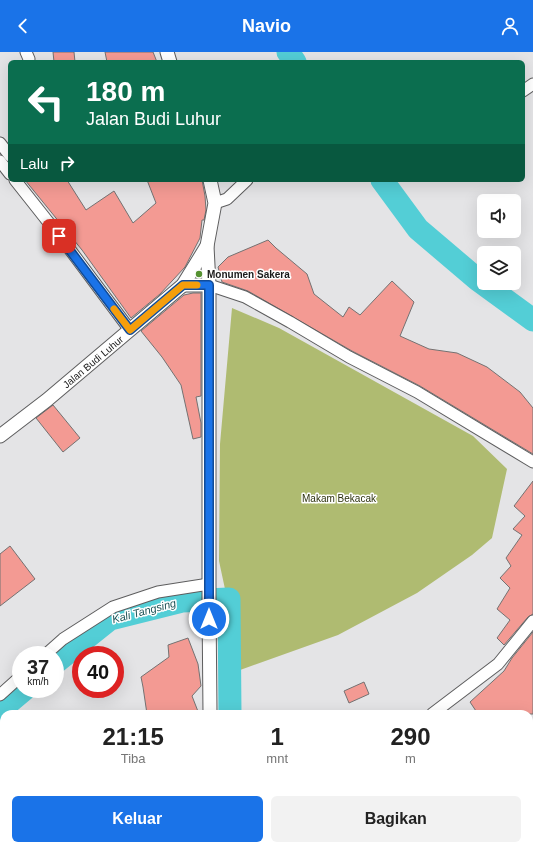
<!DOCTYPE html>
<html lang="id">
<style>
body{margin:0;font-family:Helvetica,sans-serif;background:#f2f2f2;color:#222;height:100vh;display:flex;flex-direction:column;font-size:15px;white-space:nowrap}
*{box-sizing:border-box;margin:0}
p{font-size:13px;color:#767676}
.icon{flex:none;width:22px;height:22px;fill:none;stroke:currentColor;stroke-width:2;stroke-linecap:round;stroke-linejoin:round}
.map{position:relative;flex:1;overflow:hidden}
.side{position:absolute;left:0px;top:658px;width:533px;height:140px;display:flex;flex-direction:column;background:#fff;border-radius:12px 12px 0 0;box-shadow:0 4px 16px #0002}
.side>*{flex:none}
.hud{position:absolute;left:8px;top:8px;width:517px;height:122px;border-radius:6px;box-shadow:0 4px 16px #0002;background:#0b6e4f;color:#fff;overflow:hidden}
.controls{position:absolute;left:477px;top:142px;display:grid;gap:8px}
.controls a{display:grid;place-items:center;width:44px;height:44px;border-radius:6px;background:#fff;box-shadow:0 4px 16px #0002;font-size:20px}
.speed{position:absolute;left:12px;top:594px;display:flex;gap:8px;font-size:20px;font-weight:700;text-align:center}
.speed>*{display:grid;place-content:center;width:52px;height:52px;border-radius:50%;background:#fff;box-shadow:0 4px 16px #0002;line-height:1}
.speed small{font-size:10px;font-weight:400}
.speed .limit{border:6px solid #d22;background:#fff;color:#111}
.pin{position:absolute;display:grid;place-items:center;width:34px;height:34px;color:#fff;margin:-17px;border-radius:8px;box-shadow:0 2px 6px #0006}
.me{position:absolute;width:44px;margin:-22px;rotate:0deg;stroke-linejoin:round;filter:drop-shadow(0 0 3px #0008)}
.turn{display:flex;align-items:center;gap:14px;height:84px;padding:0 12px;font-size:18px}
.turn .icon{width:52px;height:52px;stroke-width:2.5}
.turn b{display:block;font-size:28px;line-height:34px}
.then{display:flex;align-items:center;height:38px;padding:0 12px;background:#0003;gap:8px;font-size:15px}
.eta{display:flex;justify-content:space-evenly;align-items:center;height:68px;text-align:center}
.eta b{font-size:24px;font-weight:700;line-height:28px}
.action{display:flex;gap:8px;margin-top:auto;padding:8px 12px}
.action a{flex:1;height:46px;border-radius:6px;background:#1a73e8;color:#fff;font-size:16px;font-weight:700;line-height:46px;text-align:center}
.action a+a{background:#f2f2f2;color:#222}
header{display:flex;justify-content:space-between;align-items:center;height:52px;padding:0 12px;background:#1a73e8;color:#fff;font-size:18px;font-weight:700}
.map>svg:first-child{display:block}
</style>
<header><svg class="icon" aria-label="back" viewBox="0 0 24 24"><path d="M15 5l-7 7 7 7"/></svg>Navio<svg class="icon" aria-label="person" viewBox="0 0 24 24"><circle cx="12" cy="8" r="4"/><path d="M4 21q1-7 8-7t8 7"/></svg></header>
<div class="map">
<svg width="533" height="798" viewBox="0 0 533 798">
<rect width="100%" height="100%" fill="#e4e4e6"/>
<path fill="#afbb71" d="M 232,256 L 279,276 L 473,384 L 507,417 L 492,486 L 472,503 L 417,541 L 338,583 L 229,622 L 228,551 L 219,509 L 220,392 Z"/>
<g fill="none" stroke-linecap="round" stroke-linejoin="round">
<g stroke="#53ced6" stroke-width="23">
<path d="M 288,0 L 295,10"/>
<path d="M 382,128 L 418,177 L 478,228 L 533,268"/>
<path d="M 55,611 L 110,567 L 182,549 L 229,547 L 230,662"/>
<path d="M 0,658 L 25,637"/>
<path d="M 233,794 L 233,798"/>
</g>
</g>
<g fill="#f39a93" stroke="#747272">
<path d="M 53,0 L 74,0 L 75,10 L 54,10 Z"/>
<path d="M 105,0 L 153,0 L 157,10 L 107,10 Z"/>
<path d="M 25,128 L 67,128 L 86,158 L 114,139 L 133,171 L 156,151 L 147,128 L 202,128 L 205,144 L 206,158 L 204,168 L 202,168 L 200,186 L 185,215 L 160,242 L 131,266 L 82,198 Z"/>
<path d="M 268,188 L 276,196 L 307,222 L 314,242 L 343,265 L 349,255 L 360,263 L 392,229 L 414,250 L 400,284 L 429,297 L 457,301 L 487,315 L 520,340 L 533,356 L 533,402 L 420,334 L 352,299 L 248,239 L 222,230 L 218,215 L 228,205 Z"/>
<path d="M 193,241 L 201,241 L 201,344 L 196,345 L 201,371 L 201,385 L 193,387 L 181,333 L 162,305 L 141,279 L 184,243 Z"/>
<path d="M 53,353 L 80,386 L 63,400 L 36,366 Z"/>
<path d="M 533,429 L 533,562 L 528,565 L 504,593 L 497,586 L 510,568 L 497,557 L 510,536 L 500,526 L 511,514 L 506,506 L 522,483 L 513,477 L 525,464 L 514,454 Z"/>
<path d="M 10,494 L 35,527 L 0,554 L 0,502 Z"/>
<path d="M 533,580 L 533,662 L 478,662 L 470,650 L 504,619 L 512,606 Z"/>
<path d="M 188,586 L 198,612 L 201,634 L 192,644 L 199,662 L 147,662 L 143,635 L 141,625 L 169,605 L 168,593 Z"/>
<path d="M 364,630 L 369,642 L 349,651 L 344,639 Z"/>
</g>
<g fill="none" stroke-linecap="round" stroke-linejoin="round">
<defs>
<g id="minor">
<path d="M 26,0 L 29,7"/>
<path d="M 523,39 L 533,32"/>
<path d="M 0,91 L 10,104"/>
<path d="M 0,109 L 10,122"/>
<path d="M 15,128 L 68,195 L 130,278"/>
<path d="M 215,151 L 227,147 L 247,128"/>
<path d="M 209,233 L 245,245 L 290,270 L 349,305 L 417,340 L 533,410"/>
<path d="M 45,603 L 63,587 L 113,555 L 158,540 L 209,532"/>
<path d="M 0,643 L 21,624"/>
<path d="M 432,662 L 498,612 L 533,569"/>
</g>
<g id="tertiary">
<path d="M 167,0 L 170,10"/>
<path d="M 183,233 L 209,233"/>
<path d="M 0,384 L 47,348 L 183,233 L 207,194"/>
<path d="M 210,662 L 209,552 L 209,233 L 207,194 L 215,151 L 210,128"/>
<path d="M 211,794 L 211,798"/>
</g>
</defs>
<use href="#minor" stroke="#5d5d5e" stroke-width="13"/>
<use href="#tertiary" stroke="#5d5d5e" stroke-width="15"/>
<use href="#minor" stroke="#fff" stroke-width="11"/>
<use href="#tertiary" stroke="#fff" stroke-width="13"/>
</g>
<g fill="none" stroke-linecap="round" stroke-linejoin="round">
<defs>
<path id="route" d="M 59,184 L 130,278 L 183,233 L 209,233 L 209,567"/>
</defs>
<use href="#route" stroke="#114b97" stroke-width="10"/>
<use href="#route" stroke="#1a73e8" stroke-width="7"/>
<path stroke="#f59e0b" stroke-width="7" d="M 114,257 L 130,278 L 183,233 L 197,233"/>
</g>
<circle fill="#559131" stroke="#fff" stroke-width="1.5" cx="199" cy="222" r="4"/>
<g text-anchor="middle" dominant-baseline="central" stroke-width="3" stroke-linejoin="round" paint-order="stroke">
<g font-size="10" font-weight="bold" fill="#1a1a1a" stroke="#fff" text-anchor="start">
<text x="207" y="222">Monumen Sakera</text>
</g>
<g font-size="10" fill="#1a1a1a" stroke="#fff">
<text transform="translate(93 310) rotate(-40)">Jalan Budi Luhur</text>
</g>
<g font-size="10" fill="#2d320e" stroke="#fff">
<text x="339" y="446">Makam Bekacak</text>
</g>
<g font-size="11" font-style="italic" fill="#205558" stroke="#fff">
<text transform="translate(144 559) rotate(-15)">Kali Tangsing</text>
</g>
</g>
</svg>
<div class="controls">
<a><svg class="icon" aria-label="sound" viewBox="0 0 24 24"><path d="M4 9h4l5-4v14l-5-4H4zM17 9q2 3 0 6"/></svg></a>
<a><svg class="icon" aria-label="layers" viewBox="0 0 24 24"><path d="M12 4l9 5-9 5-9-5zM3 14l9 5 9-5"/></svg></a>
</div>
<div class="speed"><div>37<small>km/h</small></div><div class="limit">40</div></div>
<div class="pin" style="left:59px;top:184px;background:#d93025"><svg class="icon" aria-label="arrive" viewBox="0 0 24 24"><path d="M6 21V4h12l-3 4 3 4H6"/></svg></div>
<svg class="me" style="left:209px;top:567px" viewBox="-20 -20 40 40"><circle r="17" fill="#1a73e8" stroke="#fff" stroke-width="3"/><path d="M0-11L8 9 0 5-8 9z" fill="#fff"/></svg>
<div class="hud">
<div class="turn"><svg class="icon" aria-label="left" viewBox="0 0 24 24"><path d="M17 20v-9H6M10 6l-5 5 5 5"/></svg><div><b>180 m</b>Jalan Budi Luhur</div></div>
<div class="then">Lalu<svg class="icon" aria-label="right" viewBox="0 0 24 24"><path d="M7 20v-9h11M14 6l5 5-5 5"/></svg></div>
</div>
<section class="side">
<div class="eta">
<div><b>21:15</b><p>Tiba</p></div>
<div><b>1</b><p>mnt</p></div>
<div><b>290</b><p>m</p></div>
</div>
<div class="action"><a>Keluar</a><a>Bagikan</a></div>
</section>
</div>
